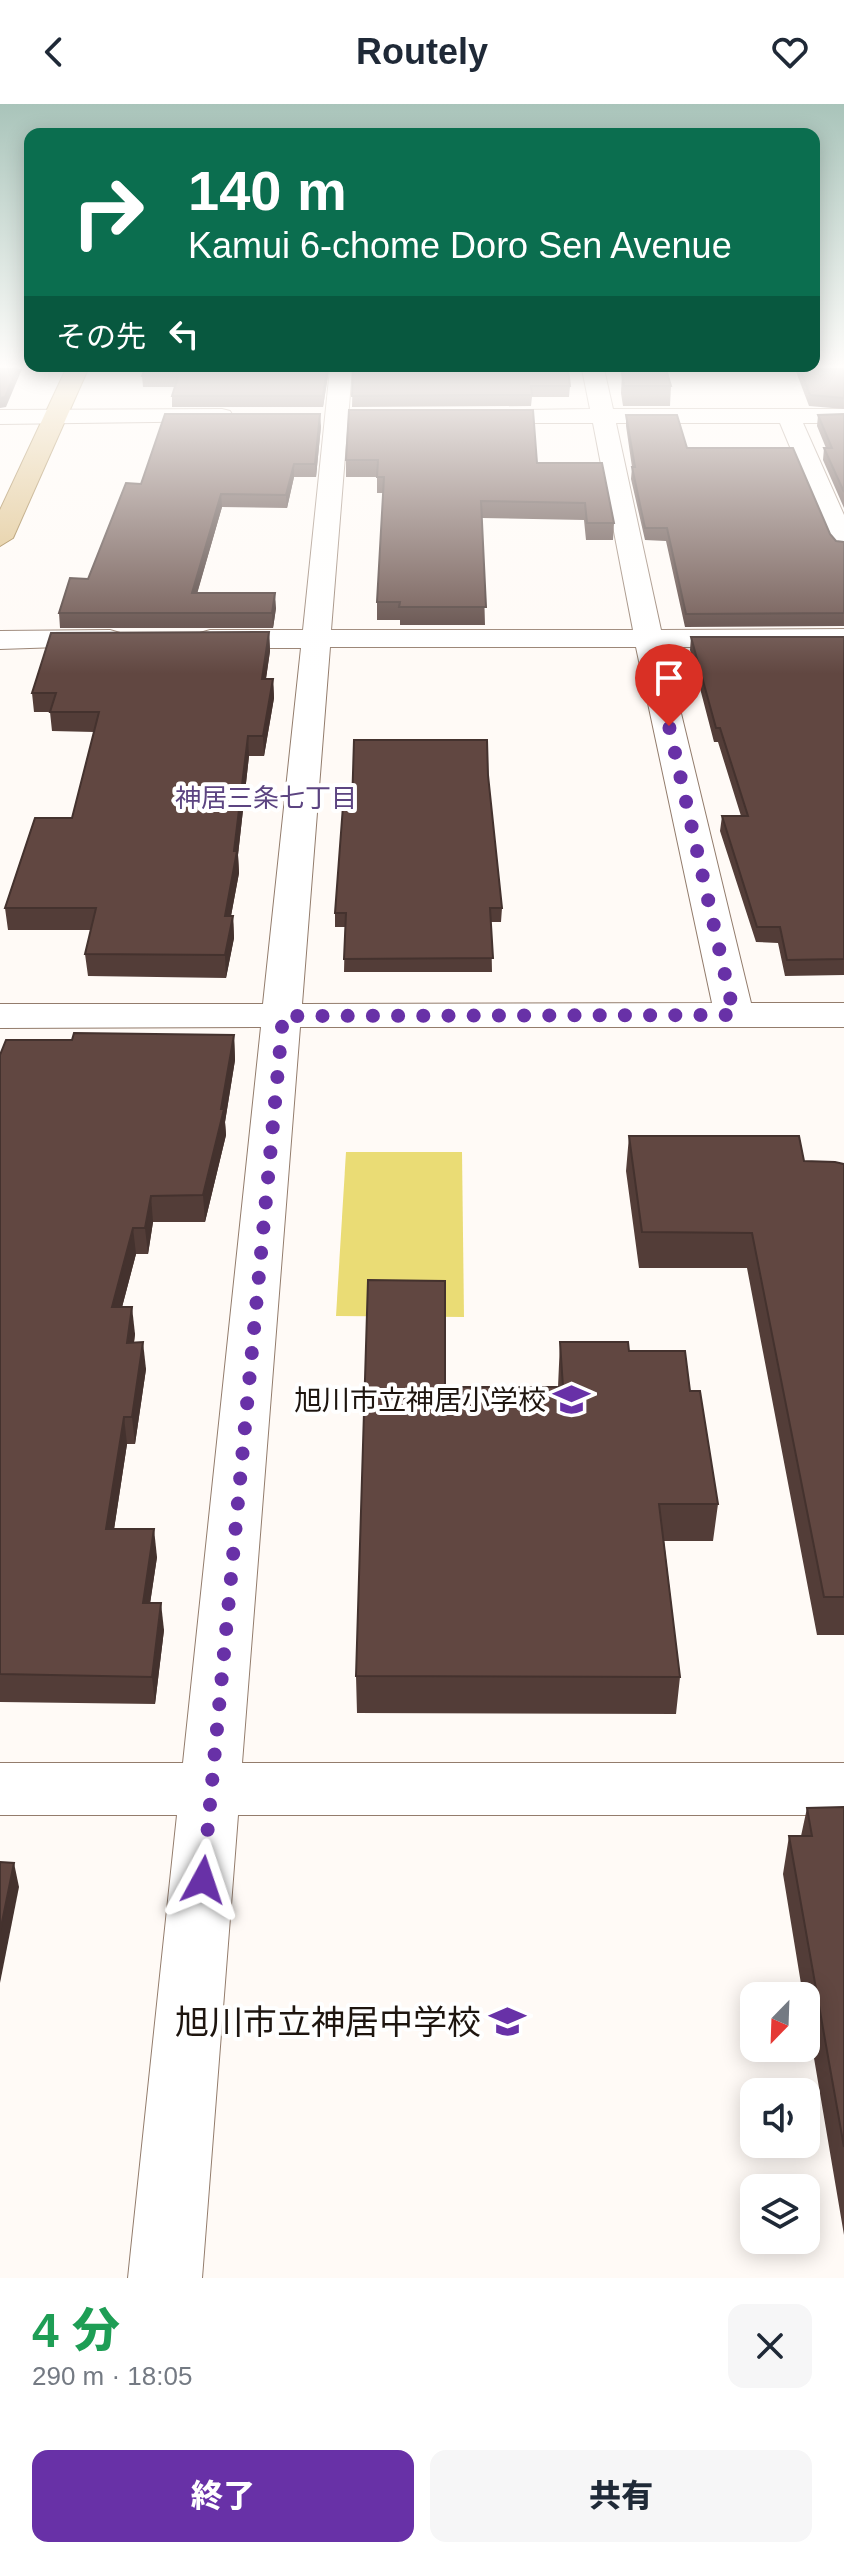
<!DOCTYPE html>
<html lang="ja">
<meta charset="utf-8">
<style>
body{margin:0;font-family:Arial,"Noto Sans JP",sans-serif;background:#f6f6f7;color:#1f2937;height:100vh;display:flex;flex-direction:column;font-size:30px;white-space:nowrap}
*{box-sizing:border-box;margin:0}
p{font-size:26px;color:#747a83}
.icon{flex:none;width:44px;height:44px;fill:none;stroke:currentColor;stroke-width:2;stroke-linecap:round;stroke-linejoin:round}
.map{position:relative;height:2174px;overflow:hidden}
.panel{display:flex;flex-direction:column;background:#fff;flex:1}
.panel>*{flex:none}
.top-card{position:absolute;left:24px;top:24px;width:796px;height:244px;border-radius:16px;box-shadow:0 4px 20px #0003;background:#0b6e4f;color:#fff;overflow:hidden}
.needle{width:52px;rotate:203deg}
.buttons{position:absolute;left:740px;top:1878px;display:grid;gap:16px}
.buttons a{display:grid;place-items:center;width:80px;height:80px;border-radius:16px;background:#fff;box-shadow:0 4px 20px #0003;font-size:40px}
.pin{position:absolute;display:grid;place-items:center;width:68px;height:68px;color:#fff;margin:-82px -34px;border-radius:50% 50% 50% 0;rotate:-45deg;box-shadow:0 0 8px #0007}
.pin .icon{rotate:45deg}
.me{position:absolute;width:88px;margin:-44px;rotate:5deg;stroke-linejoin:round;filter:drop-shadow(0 0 6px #0008)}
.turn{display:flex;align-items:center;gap:28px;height:168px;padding:0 32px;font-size:36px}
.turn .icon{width:104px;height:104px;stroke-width:2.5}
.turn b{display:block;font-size:56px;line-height:68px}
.then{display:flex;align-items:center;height:76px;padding:0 32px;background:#0003;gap:16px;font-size:30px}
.round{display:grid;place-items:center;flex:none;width:84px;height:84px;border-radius:16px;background:#f6f6f7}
.head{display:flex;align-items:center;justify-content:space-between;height:136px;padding:0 32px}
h1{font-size:48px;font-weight:800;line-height:60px;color:#1e9e55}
.primary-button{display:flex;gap:16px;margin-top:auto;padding:16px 32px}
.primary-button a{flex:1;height:92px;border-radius:16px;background:#6831a7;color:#fff;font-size:32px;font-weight:800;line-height:92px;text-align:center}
.primary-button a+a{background:#f6f6f7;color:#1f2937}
header{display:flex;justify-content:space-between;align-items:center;height:104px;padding:0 32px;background:#fff;font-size:36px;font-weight:800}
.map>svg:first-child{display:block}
</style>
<header><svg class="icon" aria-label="back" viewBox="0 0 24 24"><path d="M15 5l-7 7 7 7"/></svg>Routely<svg class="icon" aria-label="heart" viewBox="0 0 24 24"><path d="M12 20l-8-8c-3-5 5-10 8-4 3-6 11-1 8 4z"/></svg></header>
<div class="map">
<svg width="844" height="2174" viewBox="0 0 844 2174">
<rect width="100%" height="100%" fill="#fffaf6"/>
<path fill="#eadc75" d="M 346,1048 L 462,1048 L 464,1213 L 336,1212 Z"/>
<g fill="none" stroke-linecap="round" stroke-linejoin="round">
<defs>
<g id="minor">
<path d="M 330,265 L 352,265 L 331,526 L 633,526 L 593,319 L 474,319 L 463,312 L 466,307 L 590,305 L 582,265 L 604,265 L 613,305 L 844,305 L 844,319 L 803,319 L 844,411 L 844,449 L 835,447 L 831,441 L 780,319 L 616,319 L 661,526 L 844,525 L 844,543 L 665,543 L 751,899 L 844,899 L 844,923 L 300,923 L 242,1659 L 844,1659 L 844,1711 L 238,1711 L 202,2174 L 128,2174 L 177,1711 L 0,1711 L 0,1659 L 183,1659 L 261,923 L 0,924 L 0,900 L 263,900 L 301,544 L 210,544 L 200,541 L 196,535 L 200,529 L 210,526 L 303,526 ZM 330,543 L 636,543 L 712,899 L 302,900 Z"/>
<path d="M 222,305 L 230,307 L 233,312 L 230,317 L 0,320 L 0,306 Z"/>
<path d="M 110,526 L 120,529 L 124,535 L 120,541 L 0,545 L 0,527 Z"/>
</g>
<path id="primary" d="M 66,265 L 88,265 L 13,434 L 0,442 L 0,406 Z"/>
</defs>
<use href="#minor" stroke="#937c6c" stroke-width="2"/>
<use href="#primary" stroke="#89621d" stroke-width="2"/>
<use href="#minor" fill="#fff" fill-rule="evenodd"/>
<use href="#primary" fill="#daba7c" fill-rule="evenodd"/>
</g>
<g fill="#533d38">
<path d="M 145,265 L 329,265 L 323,303 L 172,303 L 172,292 L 175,283 L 143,283 L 142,272 Z"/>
<path d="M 353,265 L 570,282 L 569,293 L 532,293 L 531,302 L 352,303 Z"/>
<path d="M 795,265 L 844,265 L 844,305 L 809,302 Z"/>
<path d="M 622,269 L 671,282 L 670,302 L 623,302 L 621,289 Z"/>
<path d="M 844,310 L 844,404 L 823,356 L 824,344 L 826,344 L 817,322 L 818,311 Z"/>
<path d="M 626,311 L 687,344 L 830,430 L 836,437 L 844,438 L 844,522 L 685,523 L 666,437 L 645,436 L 631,375 L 632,363 L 626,322 Z"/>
<path d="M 321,322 L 316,373 L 294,373 L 287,404 L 222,403 L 197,489 L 276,504 L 273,524 L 60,524 L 59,509 L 88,475 L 141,380 Z"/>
<path d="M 346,356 L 537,359 L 614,419 L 613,436 L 586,436 L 584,416 L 482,414 L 485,521 L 400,521 L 400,516 L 377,516 L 377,498 L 383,389 L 377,389 L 377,373 L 346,373 Z"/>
<path d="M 269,528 L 270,547 L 266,575 L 273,575 L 274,594 L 264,652 L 249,652 L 238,751 L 239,769 L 231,812 L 233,812 L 234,834 L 226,874 L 88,872 L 85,850 L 91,826 L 8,826 L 5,804 L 72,714 L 94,628 L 52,627 L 50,608 L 34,608 L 32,589 Z"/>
<path d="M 691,533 L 844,533 L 844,871 L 785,872 L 778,839 L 756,838 L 720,727 L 722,712 L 741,712 L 718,638 L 714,638 L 690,546 Z"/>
<path d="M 488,671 L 502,804 L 501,818 L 491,818 L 492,868 L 344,868 L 345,823 L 335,823 L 335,809 L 352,702 Z"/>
<path d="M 234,931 L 235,956 L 225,1018 L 226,1031 L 205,1118 L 153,1118 L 148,1150 L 136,1150 L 122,1203 L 135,1230 L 134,1239 L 146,1265 L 135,1340 L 127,1340 L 114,1425 L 157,1453 L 150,1499 L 164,1526 L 155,1600 L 0,1598 L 0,951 L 72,936 Z"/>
<path d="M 629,1032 L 804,1057 L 844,1060 L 844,1531 L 817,1531 L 747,1164 L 639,1164 L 626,1067 Z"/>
<path d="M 560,1238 L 629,1247 L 690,1287 L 718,1400 L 713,1437 L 664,1437 L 680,1573 L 676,1610 L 357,1609 L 356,1572 L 445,1283 L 558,1283 Z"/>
<path d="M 844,1703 L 844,2131 L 806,1907 L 806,1892 L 803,1892 L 783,1770 L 789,1732 L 801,1732 L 807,1704 Z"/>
</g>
<g fill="#44322e">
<path d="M 17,265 L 22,265 L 6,303 L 0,304 L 0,294 Z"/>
<path d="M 327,265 L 329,265 L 323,303 L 323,292 Z"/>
<path d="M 320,310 L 321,322 L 316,373 L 315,360 Z"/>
<path d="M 294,360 L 294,373 L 287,404 L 286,391 Z"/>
<path d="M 221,390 L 222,403 L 193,504 L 192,489 Z"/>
<path d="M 275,489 L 276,504 L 273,524 L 272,509 Z"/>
<path d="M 269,528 L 270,547 L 263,594 L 262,575 Z"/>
<path d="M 273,575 L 274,594 L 264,652 L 263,632 Z"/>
<path d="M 248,632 L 249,652 L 238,751 L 239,769 L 227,833 L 225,812 L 234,747 Z"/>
<path d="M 233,812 L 234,834 L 226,874 L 225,851 Z"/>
<path d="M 234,931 L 235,956 L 225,1018 L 226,1031 L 205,1118 L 203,1091 Z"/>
<path d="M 151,1092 L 153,1118 L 148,1150 L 145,1124 Z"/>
<path d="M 133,1124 L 136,1150 L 115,1230 L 112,1203 Z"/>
<path d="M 132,1203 L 135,1230 L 130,1266 L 127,1239 Z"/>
<path d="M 143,1238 L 146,1265 L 135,1340 L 132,1313 Z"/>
<path d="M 124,1313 L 127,1340 L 110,1452 L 106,1425 Z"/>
<path d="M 154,1425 L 157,1453 L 146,1527 L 143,1499 Z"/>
<path d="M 161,1499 L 164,1526 L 155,1600 L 152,1573 Z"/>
<path d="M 14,1759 L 19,1783 L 0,1879 L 0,1828 Z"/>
</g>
<g fill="#614741" stroke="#44322e" stroke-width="2">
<path d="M 0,265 L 17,265 L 5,293 L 0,294 Z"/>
<path d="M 145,265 L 327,265 L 323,292 L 172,292 L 178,273 L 142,272 Z"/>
<path d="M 353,265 L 568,265 L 570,282 L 531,282 L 532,291 L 352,292 Z"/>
<path d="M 627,265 L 666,265 L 671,282 L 624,282 L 622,269 Z"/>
<path d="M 800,265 L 844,265 L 844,294 L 810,291 Z"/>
<path d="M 349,306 L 533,306 L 537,359 L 602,359 L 614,419 L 587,419 L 585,399 L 481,397 L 486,503 L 399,503 L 400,498 L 377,498 L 384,373 L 377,373 L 378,356 L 346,356 Z"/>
<path d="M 165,310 L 320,310 L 315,360 L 294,360 L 286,391 L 221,390 L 192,489 L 275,489 L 272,509 L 59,509 L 70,474 L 88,475 L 126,379 L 141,380 Z"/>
<path d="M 844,310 L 844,388 L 824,344 L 832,344 L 818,311 Z"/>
<path d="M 626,311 L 677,311 L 687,344 L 793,344 L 830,430 L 836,437 L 844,438 L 844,509 L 686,510 L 667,424 L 645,424 L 632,363 L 635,363 Z"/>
<path d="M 269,528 L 262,575 L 273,575 L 263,632 L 248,632 L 234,747 L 237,747 L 225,812 L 233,812 L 225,851 L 85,850 L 96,804 L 5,804 L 35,714 L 72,714 L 99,608 L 50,608 L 56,589 L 32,589 L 51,529 Z"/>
<path d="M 691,533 L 844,533 L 844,855 L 787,856 L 780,823 L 757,823 L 722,712 L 748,712 L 720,624 L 716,624 Z"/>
<path d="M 354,636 L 487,636 L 488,671 L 502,804 L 490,804 L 493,854 L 344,855 L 346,809 L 335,809 L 343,702 L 352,702 Z"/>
<path d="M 74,929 L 234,931 L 221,1005 L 224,1005 L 203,1091 L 151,1092 L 145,1124 L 133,1124 L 112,1203 L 132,1203 L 127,1239 L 143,1238 L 132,1313 L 124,1313 L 106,1425 L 154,1425 L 143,1499 L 161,1499 L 152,1573 L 0,1570 L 0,951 L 6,936 L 72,936 Z"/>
<path d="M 629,1032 L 799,1032 L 804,1057 L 835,1058 L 844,1060 L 844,1493 L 824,1493 L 752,1129 L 642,1128 Z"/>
<path d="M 368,1176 L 445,1177 L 445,1283 L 563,1283 L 560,1238 L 628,1238 L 629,1247 L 685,1247 L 690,1287 L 700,1287 L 718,1400 L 659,1400 L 680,1573 L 356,1572 Z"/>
<path d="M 844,1703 L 844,2043 L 789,1732 L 812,1732 L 807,1704 Z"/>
<path d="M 0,1758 L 14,1759 L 0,1828 Z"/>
</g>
<linearGradient id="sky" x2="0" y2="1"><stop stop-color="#a9c4ba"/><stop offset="0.46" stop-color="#fffdfb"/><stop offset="1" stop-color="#fffdfb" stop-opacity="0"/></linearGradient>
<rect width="844" height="570" fill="url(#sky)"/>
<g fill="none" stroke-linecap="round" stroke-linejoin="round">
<path stroke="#6831a7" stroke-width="14" stroke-dasharray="0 25.2" d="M 203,1776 L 283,912 L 734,911 L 669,622"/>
</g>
<defs>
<symbol id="school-bare" viewBox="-9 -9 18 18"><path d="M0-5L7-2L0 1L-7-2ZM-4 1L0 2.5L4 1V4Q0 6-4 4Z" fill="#6831a7" stroke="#fff" stroke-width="2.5" paint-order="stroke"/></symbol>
</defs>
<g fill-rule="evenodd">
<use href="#school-bare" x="546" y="1270" width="51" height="51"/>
<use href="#school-bare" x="482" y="1892" width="51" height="51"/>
</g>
<g text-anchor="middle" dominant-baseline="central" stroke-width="8" stroke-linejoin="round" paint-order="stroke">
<g font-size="26" fill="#5c4481" stroke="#fff">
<text x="266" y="694">神居三条七丁目</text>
</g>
<g font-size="28" fill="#1e150f" stroke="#fff" text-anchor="end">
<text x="546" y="1296">旭川市立神居小学校</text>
</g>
<g font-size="34" fill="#1e150f" stroke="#fff" text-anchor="end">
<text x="481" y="1918">旭川市立神居中学校</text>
</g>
</g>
</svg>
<div class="buttons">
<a><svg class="needle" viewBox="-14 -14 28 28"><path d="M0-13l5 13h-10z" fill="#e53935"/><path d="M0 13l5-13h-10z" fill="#747a83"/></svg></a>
<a><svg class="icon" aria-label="sound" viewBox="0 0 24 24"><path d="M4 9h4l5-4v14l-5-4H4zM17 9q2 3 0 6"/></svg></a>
<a><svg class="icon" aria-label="layers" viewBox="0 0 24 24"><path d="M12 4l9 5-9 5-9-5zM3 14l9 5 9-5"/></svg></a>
</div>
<div class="pin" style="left:669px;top:622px;background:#d93025"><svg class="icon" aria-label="arrive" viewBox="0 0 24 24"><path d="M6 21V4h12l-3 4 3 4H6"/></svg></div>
<svg class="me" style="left:203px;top:1776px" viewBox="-20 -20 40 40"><path d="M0-17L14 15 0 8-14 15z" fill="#6831a7" stroke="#fff" stroke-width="4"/></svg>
<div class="top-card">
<div class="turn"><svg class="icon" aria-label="right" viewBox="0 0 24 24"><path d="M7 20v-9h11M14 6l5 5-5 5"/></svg><div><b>140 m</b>Kamui 6-chome Doro Sen Avenue</div></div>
<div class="then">その先<svg class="icon" aria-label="left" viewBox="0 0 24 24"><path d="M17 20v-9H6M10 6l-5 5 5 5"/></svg></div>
</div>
</div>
<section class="panel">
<div class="head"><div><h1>4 分</h1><p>290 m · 18:05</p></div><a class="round"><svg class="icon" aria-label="close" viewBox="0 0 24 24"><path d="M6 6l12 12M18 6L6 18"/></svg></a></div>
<div class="primary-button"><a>終了</a><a>共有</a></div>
</section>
